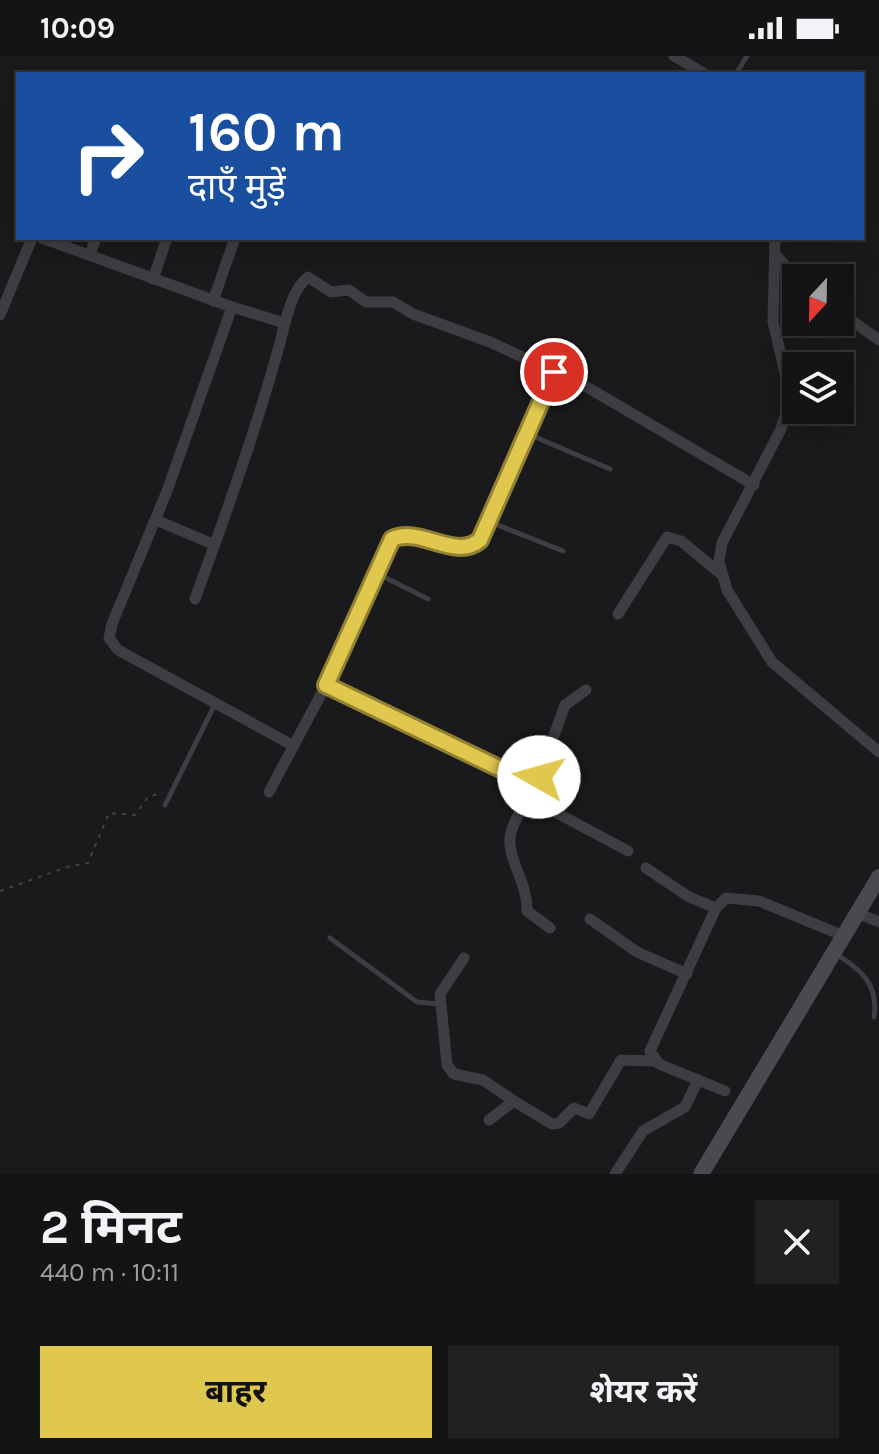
<!DOCTYPE html>
<html lang="hi">
<meta charset="utf-8">
<style>
body{margin:0;font-family:Karla,"Noto Sans Devanagari",sans-serif;background:#212122;color:#f1f3f6;height:100vh;display:flex;flex-direction:column;font-size:30px;white-space:nowrap}
*{box-sizing:border-box;margin:0}
p{font-size:26px;color:#9d9ea0}
.icon{flex:none;width:44px;height:44px;fill:none;stroke:currentColor;stroke-width:2;stroke-linecap:round;stroke-linejoin:round}
.map{position:relative;height:1118px;overflow:hidden}
.sheet{display:flex;flex-direction:column;background:#141415;flex:1}
.sheet>*{flex:none}
.top-card{position:absolute;left:16px;top:16px;width:848px;height:168px;border-radius:0px;box-shadow:0 8px 32px #0002,0 0 0 2px #333334;background:#1a4fa0;color:#fff;overflow:hidden}
.needle{width:52px;rotate:202deg}
.controls{position:absolute;left:782px;top:208px;display:grid;gap:16px}
.controls a{display:grid;place-items:center;width:72px;height:72px;border-radius:0px;background:#141415;box-shadow:0 8px 32px #0002,0 0 0 2px #333334;font-size:40px}
.pin{position:absolute;display:grid;place-items:center;width:68px;height:68px;color:#fff;margin:-34px;border:4px solid #fff;border-radius:50%;box-shadow:0 2px 8px #0007}
.me{position:absolute;width:88px;margin:-44px;rotate:277deg;stroke-linejoin:round;filter:drop-shadow(0 0 6px #0008)}
.turn{display:flex;align-items:center;gap:28px;height:168px;padding:0 40px;font-size:36px}
.turn .icon{width:104px;height:104px;stroke-width:2.5}
.turn b{display:block;font-size:56px;line-height:68px}
.round{display:grid;place-items:center;flex:none;width:84px;height:84px;border-radius:0px;background:#212122}
.summary{display:flex;align-items:center;justify-content:space-between;height:136px;padding:0 40px}
h1{font-size:48px;font-weight:700;line-height:60px}
.action{display:flex;gap:16px;margin-top:auto;padding:16px 40px}
.action a{flex:1;height:92px;border-radius:0px;background:#e0c74e;color:#111;font-size:32px;font-weight:700;line-height:92px;text-align:center}
.action a+a{background:#212122;color:#f1f3f6}
.status{display:flex;justify-content:space-between;align-items:center;height:56px;padding:0 40px;background:#141415;direction:ltr}
.status svg{height:22px;fill:currentColor}
.map>svg:first-child{display:block}
</style>
<div class="status"><b>10:09</b><svg viewBox="0 0 49 12"><path d="M0 12V9h3v3zM5 12V6h3v6zM10 12V3h3v9zM15 12V0h3v12zM26 1h20v11H26zM47 4h2v5h-2z"/></svg></div>
<div class="map">
<svg width="879" height="1118" viewBox="0 0 879 1118">
<rect width="100%" height="100%" fill="#1a1a1c"/>
<g fill="none" stroke-linecap="round" stroke-linejoin="round">
<path stroke="#414247" stroke-width="2" stroke-dasharray="4 6" stroke-linecap="butt" d="M 0,835 L 70,810 L 88,807 L 109,757 L 135,759 L 148,741 L 163,736"/>
<g stroke="#3d3d42" stroke-width="5">
<path d="M 736,18 L 747,0"/>
<path d="M 528,378 L 610,413"/>
<path d="M 490,466 L 563,495"/>
<path d="M 376,517 L 428,543"/>
<path d="M 165,749 L 216,646"/>
<path d="M 330,882 L 417,946 L 439,948"/>
<path d="M 835,897 C 860,914 879,927 874,961"/>
</g>
<g stroke="#3d3d42" stroke-width="11">
<path d="M 674,0 L 705,18"/>
<path d="M 42,182 L 232,251 L 285,267"/>
<path d="M 775,182 L 773,266 L 791,342 L 781,373 L 722,487 L 719,505 L 727,534 L 772,606 L 879,696"/>
<path d="M 90,198 L 96,182"/>
<path d="M 777,200 L 796,222"/>
<path d="M 153,223 L 167,182"/>
<path d="M 213,245 L 235,182"/>
<path d="M 232,251 L 167,435 L 112,568 L 109,582 L 118,594 L 294,690"/>
<path d="M 840,256 L 879,284"/>
<path d="M 0,259 L 32,182"/>
<path d="M 156,464 L 215,489"/>
<path d="M 195,543 C 226,458 256,374 280,287 C 285,267 291,234 308,221 L 331,236 L 349,234 L 366,246 L 393,246 L 413,258 L 490,286 L 585,330 L 754,429"/>
<path d="M 618,558 L 667,481 L 681,485 L 721,518"/>
<path d="M 326,629 L 532,728 L 527,741 L 628,795"/>
<path d="M 532,728 L 539,721 L 565,649 L 586,634"/>
<path d="M 269,736 L 326,629 L 385,491 L 400,479 L 464,492 L 480,484 L 554,316"/>
<path d="M 527,741 C 522,753 511,769 510,782 C 508,804 528,828 527,855 L 550,872"/>
<path d="M 646,812 L 689,841 L 716,852"/>
<path d="M 857,857 L 879,866"/>
<path d="M 590,863 L 637,896 L 687,918"/>
<path d="M 464,902 L 440,938 L 447,1009 L 454,1018 L 483,1024 L 514,1045"/>
<path d="M 725,1035 L 659,1008 L 650,995 L 716,852 L 726,842 L 759,845 L 844,880"/>
<path d="M 489,1064 L 514,1045 L 552,1068 L 559,1067 L 574,1052 L 589,1058 L 621,1004 L 655,1005"/>
<path d="M 615,1118 L 643,1075 L 685,1051 L 698,1024"/>
</g>
<path stroke="#494a50" stroke-width="16" d="M 701,1118 L 879,821"/>
</g>
<g fill="none" stroke-linecap="round" stroke-linejoin="round">
<defs>
<path id="route" d="M 539,721 L 532,728 L 326,629 L 392,483 C 420,470 455,505 480,484 L 554,316"/>
</defs>
<use href="#route" stroke="#928133" stroke-width="20"/>
<use href="#route" stroke="#e0c74e" stroke-width="14"/>
</g>
</svg>
<div class="controls">
<a><svg class="needle" viewBox="-14 -14 28 28"><path d="M0-13l5 13h-10z" fill="#e53935"/><path d="M0 13l5-13h-10z" fill="#9d9ea0"/></svg></a>
<a><svg class="icon" aria-label="layers" viewBox="0 0 24 24"><path d="M12 4l9 5-9 5-9-5zM3 14l9 5 9-5"/></svg></a>
</div>
<div class="pin" style="left:554px;top:316px;background:#d93025"><svg class="icon" aria-label="arrive" viewBox="0 0 24 24"><path d="M6 21V4h12l-3 4 3 4H6"/></svg></div>
<svg class="me" style="left:539px;top:721px" viewBox="-20 -20 40 40"><circle r="19" fill="#fff"/><path d="M0-13L10 11 0 6-10 11z" fill="#e0c74e"/></svg>
<div class="top-card">
<div class="turn"><svg class="icon" aria-label="right" viewBox="0 0 24 24"><path d="M7 20v-9h11M14 6l5 5-5 5"/></svg><div><b>160 m</b>दाएँ मुड़ें</div></div>
</div>
</div>
<section class="sheet">
<div class="summary"><div><h1>2 मिनट</h1><p>440 m · 10:11</p></div><a class="round"><svg class="icon" aria-label="close" viewBox="0 0 24 24"><path d="M6 6l12 12M18 6L6 18"/></svg></a></div>
<div class="action"><a>बाहर</a><a>शेयर करें</a></div>
</section>
